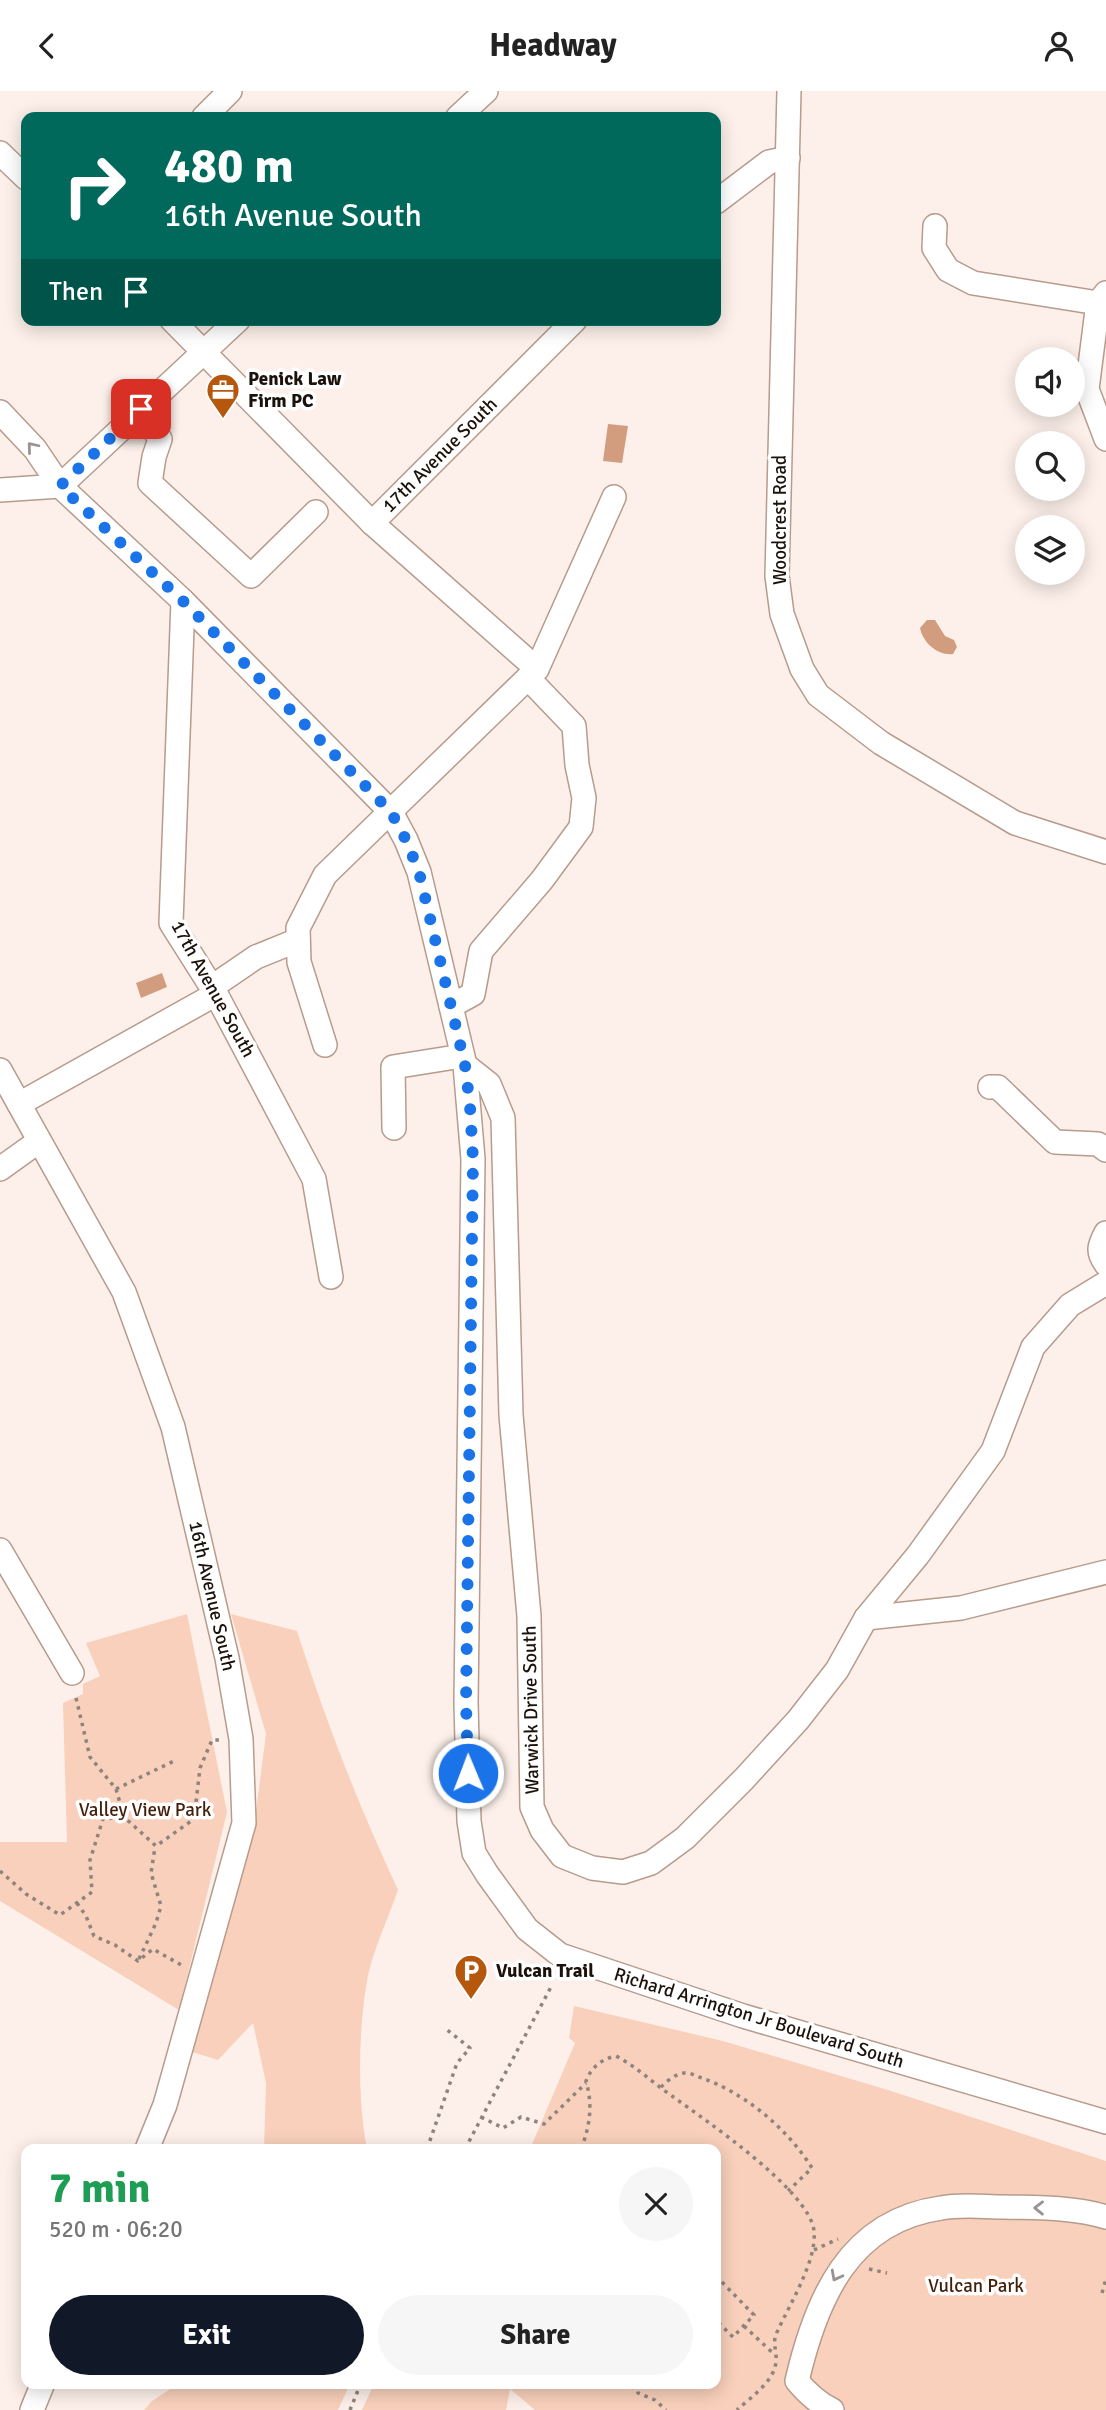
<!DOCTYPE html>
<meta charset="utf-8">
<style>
body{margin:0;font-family:Signika,sans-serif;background:#f6f6f6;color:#222;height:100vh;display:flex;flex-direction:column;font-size:26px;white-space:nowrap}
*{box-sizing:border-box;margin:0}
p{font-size:23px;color:#767676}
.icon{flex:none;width:38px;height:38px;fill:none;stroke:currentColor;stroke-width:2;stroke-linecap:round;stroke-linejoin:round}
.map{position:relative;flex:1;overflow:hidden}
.side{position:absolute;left:21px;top:2053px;width:700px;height:245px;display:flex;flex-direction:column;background:#fff;border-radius:14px;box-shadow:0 4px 18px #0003}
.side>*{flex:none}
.top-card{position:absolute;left:21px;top:21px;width:700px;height:214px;border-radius:14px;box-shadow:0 4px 18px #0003;background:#00695c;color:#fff;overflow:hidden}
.controls{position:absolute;left:1015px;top:256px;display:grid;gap:14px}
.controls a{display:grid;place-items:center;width:70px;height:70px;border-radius:50%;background:#fff;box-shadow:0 4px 18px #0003;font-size:35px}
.pin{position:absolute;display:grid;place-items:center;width:60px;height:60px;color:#fff;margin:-30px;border-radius:14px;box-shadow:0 4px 10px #0006}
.me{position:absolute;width:77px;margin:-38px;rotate:359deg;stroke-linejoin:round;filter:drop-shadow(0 0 5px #0008)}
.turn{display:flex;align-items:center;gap:24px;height:147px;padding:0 28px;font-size:32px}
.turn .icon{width:91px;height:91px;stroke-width:2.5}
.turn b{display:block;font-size:49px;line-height:60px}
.then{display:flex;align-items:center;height:66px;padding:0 28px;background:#0003;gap:14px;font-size:26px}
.round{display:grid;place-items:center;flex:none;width:74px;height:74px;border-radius:37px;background:#f6f6f6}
.summary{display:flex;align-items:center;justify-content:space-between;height:119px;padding:0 28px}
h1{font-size:42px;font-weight:700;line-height:52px;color:#1e9e55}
.cta{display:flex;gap:14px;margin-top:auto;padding:14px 28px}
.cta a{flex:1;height:80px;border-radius:42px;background:#111827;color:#fff;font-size:28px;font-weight:700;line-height:80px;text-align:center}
.cta a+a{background:#f6f6f6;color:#222}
header{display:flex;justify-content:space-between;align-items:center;height:91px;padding:0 28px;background:#fff;font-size:32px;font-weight:700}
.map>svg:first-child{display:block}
</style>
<header><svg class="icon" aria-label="back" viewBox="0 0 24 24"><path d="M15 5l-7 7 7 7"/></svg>Headway<svg class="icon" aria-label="person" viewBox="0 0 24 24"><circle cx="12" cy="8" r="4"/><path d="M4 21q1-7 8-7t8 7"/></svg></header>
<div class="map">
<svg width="1106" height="2319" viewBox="0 0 1106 2319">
<rect width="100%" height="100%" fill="#fdf0ea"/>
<g fill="#f8d0bb">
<path d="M 187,1523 L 227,1721 L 179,1919 L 0,1810 L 0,1751 L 67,1751 L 63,1612 L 83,1603 L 83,1593 L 100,1585 L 86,1552 Z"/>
<path d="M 231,1523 L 297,1540 C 326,1631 358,1713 398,1799 C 389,1825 376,1853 369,1880 C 358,1931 357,2007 367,2058 L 264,2058 L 266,1992 L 253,1932 L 218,1969 L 192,1961 L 253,1744 L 266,1643 Z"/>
<path d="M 574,1915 L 723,1950 L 888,1999 L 1106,2070 L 1106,2319 L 535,2319 L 510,2298 L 506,2319 L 362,2319 L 374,2293 L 716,2292 L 716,2058 L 530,2058 L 575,1952 L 569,1947 Z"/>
<path d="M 178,2293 L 178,2292 L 350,2293 L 338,2319 L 144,2319 L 152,2310 Z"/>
</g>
<g fill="#d29d7f">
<path d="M 608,333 L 628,335 L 622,372 L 603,370 Z"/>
<path d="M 927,529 L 935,529 L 945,545 L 954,549 L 957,556 L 953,563 C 938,565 923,552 920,537 Z"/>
<path d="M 162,882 L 167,896 L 141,907 L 136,892 Z"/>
</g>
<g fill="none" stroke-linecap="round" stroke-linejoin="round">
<defs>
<g id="minor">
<path d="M 789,0 L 777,485 L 782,523 L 802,578 L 818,604 L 881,652 L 1015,732 L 1106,761"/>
<path d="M 204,26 L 230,0"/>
<path d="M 458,26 L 486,0"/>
<path d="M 0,62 L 26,87"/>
<path d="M 716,111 L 769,71 L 788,67"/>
<path d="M 935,135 L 934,157 L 948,179 L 973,192 L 1098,212"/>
<path d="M 1106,202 L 1098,212 L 1087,298 L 1106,348"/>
<path d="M 172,229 L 372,432 L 537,578"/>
<path d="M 141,318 L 160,348 L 154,366 L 150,392 L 251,485 L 316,421"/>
<path d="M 0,321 L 35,358 L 60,395 L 183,510 L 391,721 L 406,749 L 419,781 L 465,974 L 473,1068 L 466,1611 L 469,1730 L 474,1762 L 487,1783 L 527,1838 L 560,1864 L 743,1925 L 1106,2031"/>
<path d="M 60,395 L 238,229"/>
<path d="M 0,399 L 60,395"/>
<path d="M 372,432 L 575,229"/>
<path d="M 183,510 L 171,832 L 216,903 L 314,1088 L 331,1186"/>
<path d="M 212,896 L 256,866 L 298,849"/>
<path d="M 451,915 L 473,903 L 481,860 L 542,789 L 581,736 L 584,707 L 577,674 L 574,635 L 528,587"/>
<path d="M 325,954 L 299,871 L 298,837 L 325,784 L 537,578 L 614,406"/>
<path d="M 465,974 L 489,993 L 503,1027 L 511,1324 L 529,1525 L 532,1716 L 542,1739 L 562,1765 L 592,1777 L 623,1781 L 651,1772 L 685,1747 L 744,1688 L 798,1629 L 837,1579 L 866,1527 L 918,1464 L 993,1360 L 1033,1256 L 1070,1214 L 1106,1192"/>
<path d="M 0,979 L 124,1201 L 173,1336 L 227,1567 L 241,1648 L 244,1732 L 165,2014 L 147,2058"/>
<path d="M 990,996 L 998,996 L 1055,1051 L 1098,1053 L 1106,1059"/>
<path d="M 19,1013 L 216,903"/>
<path d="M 394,1037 L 393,976 L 462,965"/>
<path d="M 0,1078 L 39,1050"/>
<path d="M 1106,1142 C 1099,1155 1097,1161 1106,1173"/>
<path d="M 0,1459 L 72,1582"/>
<path d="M 866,1527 L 961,1517 L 1106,1481"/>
<path d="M 32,2319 L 43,2292"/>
<path d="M 832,2319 C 818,2312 807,2302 797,2290 C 816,2208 849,2130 941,2117 C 962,2113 984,2116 1005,2116 C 1039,2117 1073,2116 1106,2126"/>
</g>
</defs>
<use href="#minor" stroke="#b79b8c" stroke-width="26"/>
<g stroke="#8f837d" stroke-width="3.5" stroke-dasharray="3.5 5" stroke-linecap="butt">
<path d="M 76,1607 L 90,1666 L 116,1698 L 124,1726 L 156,1755 L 194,1728 L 200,1677 L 212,1649 L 221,1649"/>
<path d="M 116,1698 L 174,1670"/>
<path d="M 0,1780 L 26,1803 L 60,1824 L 92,1801 L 90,1769 L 103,1728 L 124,1726"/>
<path d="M 77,1812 L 86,1825 L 94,1845 L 115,1854 L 138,1870 L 153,1858 L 183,1875"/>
<path d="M 139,1868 L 156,1832 L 161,1815 L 151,1782 L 155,1756"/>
<path d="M 661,1996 C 667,1990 675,1983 684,1982 C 689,1981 694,1984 699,1986 C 744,2001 787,2037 812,2077 L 788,2100"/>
<path d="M 481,2026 L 503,2037 L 521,2026 L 544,2033 L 586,1992"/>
<path d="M 427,2058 L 457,1972 L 470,1957 L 446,1938"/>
<path d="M 465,2058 L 552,1894"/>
<path d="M 581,2058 C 590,2035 593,2014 586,1990 C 591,1977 601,1968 616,1965 C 637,1976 653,1992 672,2005 C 705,2029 810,2100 814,2140 C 817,2169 791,2211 778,2239 C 771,2253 777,2256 776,2270 C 775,2290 751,2306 737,2319"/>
<path d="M 814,2159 L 838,2148"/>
<path d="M 869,2178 L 887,2182"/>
<path d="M 716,2185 L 754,2224 L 733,2246 L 716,2229"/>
<path d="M 1102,2202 L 1106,2188"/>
<path d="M 744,2235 L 775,2264"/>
<path d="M 637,2292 L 638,2302 L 655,2309 L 666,2319"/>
<path d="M 350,2319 L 361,2292"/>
</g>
<use href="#minor" stroke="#fff" stroke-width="23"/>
</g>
<defs><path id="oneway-chevron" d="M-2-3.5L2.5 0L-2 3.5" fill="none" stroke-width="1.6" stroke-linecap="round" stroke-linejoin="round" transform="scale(1.75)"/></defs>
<g stroke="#999492">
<use href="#oneway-chevron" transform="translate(32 356) rotate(-130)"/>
<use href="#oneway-chevron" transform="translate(1039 2117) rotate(-179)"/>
<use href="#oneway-chevron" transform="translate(836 2185) rotate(118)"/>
</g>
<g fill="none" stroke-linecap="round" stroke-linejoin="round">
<path stroke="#1a73e8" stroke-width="12" stroke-dasharray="0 21.6" d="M 141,318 L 60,395 L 183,510 L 391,721 L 406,749 L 419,781 L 465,974 L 470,1015 L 473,1068 L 466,1611 L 468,1682"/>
</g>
<defs>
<symbol id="office-pin" viewBox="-11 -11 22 30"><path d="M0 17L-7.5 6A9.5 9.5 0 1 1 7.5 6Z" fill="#b6570e" stroke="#fff"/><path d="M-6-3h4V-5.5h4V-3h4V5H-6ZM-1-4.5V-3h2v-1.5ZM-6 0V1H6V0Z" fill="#fff"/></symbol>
<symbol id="parking-pin" viewBox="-11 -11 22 30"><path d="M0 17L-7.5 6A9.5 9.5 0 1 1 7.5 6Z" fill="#b6570e" stroke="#fff"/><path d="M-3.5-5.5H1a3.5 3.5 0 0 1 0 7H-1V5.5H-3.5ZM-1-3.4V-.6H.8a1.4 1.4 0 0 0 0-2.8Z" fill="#fff"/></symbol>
</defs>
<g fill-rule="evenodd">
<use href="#office-pin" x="204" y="280" width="38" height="52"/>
<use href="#parking-pin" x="452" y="1861" width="38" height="52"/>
</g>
<g text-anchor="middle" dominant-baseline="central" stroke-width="7" stroke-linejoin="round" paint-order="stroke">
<g font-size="19" font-weight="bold" fill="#1c120c" stroke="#fff" text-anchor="start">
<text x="248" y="288">Penick Law<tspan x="248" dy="22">Firm PC</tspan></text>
<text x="496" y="1880">Vulcan Trail</text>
</g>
<g font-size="19" fill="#1c120c" stroke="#fff">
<text transform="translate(440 364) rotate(-45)">17th Avenue South</text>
<text transform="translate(780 429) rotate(-90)">Woodcrest Road</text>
<text transform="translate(213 898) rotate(61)">17th Avenue South</text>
<text transform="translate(212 1505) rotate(77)">16th Avenue South</text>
<text transform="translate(531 1619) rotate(-91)">Warwick Drive South</text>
<text transform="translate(759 1927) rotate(17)">Richard Arrington Jr Boulevard South</text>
</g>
<g font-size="19" fill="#431f09" stroke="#fff">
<text x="145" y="1719">Valley View Park</text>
<text x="976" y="2195">Vulcan Park</text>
</g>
</g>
</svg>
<div class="controls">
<a><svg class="icon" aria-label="sound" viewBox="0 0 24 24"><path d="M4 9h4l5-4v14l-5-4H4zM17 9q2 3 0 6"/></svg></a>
<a><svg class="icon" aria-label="search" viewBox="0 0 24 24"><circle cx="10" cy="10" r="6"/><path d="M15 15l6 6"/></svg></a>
<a><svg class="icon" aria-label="layers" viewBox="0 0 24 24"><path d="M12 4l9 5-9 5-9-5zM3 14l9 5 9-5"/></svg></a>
</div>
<div class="pin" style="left:141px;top:318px;background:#d93025"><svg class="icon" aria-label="arrive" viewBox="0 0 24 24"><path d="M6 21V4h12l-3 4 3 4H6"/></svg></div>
<svg class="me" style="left:468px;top:1682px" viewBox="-20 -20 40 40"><circle r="17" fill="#1a73e8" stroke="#fff" stroke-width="3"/><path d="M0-11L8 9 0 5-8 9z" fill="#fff"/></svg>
<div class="top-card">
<div class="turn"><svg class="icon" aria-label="right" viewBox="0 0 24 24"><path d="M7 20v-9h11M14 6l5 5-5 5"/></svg><div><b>480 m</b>16th Avenue South</div></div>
<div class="then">Then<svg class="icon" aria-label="arrive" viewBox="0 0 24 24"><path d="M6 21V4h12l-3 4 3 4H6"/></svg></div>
</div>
<section class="side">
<div class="summary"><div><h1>7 min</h1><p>520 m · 06:20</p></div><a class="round"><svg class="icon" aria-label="close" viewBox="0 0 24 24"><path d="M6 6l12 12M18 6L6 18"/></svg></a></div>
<div class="cta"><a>Exit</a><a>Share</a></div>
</section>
</div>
